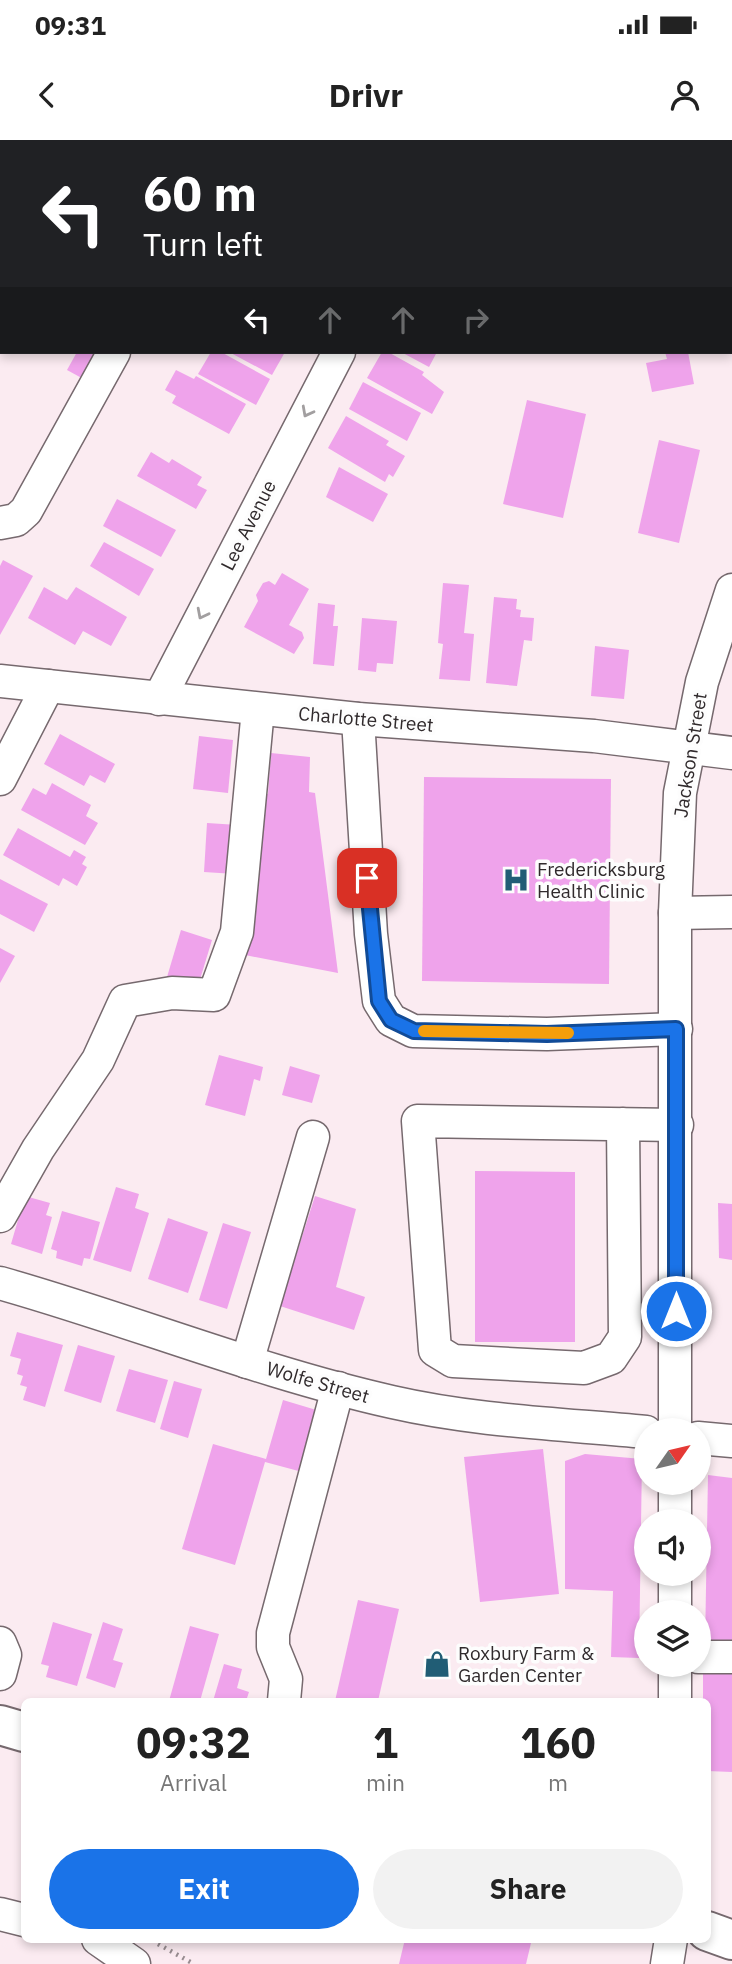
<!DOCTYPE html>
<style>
body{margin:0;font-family:"IBM Plex Sans",sans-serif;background:#f2f2f2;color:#222;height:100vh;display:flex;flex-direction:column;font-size:26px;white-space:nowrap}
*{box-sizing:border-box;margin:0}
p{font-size:23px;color:#767676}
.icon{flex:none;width:38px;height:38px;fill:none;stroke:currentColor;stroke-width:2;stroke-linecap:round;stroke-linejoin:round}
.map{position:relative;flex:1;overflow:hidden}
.details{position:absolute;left:21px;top:1558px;width:690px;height:245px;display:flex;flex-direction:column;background:#fff;border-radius:10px;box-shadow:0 4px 10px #0003}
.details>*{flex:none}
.banner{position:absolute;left:0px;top:0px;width:733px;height:214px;box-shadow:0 4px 10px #0003;background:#202124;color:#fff;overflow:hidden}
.needle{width:46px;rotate:56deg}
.fabs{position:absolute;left:634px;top:1278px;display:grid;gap:14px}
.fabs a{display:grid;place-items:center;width:77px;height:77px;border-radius:50%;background:#fff;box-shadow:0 4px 10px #0003;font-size:35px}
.pin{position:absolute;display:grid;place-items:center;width:60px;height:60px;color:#fff;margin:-30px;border-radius:14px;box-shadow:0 4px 10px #0006}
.me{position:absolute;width:77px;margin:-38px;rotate:0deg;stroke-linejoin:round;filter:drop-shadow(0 0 5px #0008)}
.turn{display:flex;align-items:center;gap:24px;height:147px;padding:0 28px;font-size:32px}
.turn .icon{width:91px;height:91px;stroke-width:2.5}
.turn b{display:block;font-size:49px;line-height:60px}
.lanes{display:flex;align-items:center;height:66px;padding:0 28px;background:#0003;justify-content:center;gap:35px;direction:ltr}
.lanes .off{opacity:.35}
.eta{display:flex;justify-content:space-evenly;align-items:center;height:119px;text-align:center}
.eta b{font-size:42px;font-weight:700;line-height:49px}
.primary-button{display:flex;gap:14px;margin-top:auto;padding:14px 28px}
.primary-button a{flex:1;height:80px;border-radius:42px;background:#1a73e8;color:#fff;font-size:28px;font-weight:700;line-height:80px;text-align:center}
.primary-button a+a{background:#f2f2f2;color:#222}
.status{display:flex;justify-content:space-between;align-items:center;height:49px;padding:0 35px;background:#fff;direction:ltr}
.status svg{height:19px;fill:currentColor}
header{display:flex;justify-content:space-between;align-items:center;height:91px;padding:0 28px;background:#fff;font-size:32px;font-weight:700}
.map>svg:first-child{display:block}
</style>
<div class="status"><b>09:31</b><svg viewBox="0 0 49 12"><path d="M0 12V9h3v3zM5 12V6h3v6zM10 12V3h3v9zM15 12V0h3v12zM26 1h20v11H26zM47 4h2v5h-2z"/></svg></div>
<header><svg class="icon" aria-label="back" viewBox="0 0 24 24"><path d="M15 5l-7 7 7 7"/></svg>Drivr<svg class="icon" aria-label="person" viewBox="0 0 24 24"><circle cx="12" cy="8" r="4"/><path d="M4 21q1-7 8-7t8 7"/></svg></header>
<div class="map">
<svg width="732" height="1824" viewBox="0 0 732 1824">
<rect width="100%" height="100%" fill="#fbebf1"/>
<g fill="#efa3eb">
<path d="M 77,212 L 107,212 L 89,242 L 67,230 Z"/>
<path d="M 211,212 L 221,212 L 270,239 L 256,265 L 198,234 Z"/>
<path d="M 229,212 L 285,212 L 272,235 Z"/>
<path d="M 382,212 L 388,212 L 424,232 L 422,235 L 444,252 L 432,274 L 367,238 Z"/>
<path d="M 401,212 L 437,212 L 429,227 Z"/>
<path d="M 665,212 L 688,212 L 694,244 L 652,252 L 646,223 L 667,219 Z"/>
<path d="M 176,230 L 194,239 L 196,236 L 246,264 L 229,294 L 172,263 L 176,256 L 165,250 Z"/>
<path d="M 363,242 L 421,273 L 407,301 L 349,269 Z"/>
<path d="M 527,260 L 586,274 L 563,378 L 503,364 Z"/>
<path d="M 346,276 L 389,301 L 386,305 L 405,316 L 393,337 L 389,334 L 385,342 L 328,308 Z"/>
<path d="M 659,300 L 700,310 L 679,403 L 638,393 Z"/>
<path d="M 151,312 L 169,323 L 172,319 L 202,337 L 197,345 L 207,350 L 196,369 L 137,336 Z"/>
<path d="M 339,327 L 388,354 L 373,382 L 326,357 Z"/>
<path d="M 117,359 L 176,390 L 161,417 L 103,386 Z"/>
<path d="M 104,402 L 154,429 L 139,456 L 90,426 Z"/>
<path d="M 3,420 L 33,436 L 0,495 L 0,426 Z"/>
<path d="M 282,433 L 309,449 L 289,485 L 302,492 L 304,498 L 294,514 L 244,487 L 258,461 L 256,455 L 263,443 L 269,441 L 275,445 Z"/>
<path d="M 443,443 L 469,445 L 464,493 L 474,494 L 470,541 L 439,539 L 443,504 L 438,503 Z"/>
<path d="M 44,447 L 67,460 L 76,447 L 127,477 L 111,506 L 83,491 L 75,505 L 28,478 Z"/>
<path d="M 494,457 L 517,459 L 516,469 L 521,470 L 520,477 L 534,478 L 532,501 L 524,500 L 517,546 L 486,543 Z"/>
<path d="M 318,463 L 335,465 L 333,486 L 338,486 L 334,526 L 313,524 Z"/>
<path d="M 362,478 L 397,481 L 393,524 L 377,523 L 376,532 L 358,530 Z"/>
<path d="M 595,506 L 629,510 L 624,559 L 591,556 Z"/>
<path d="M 60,594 L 115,624 L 105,643 L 90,635 L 84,646 L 44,624 Z"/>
<path d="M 199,596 L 233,600 L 228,653 L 193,649 Z"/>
<path d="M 271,613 L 310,617 L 309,652 L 315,653 L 338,833 L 245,815 L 259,653 L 268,654 Z"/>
<path d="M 424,637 L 611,639 L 609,844 L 422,841 Z"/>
<path d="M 52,643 L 91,665 L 86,676 L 98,683 L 85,705 L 21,670 L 33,648 L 46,655 Z"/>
<path d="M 207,683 L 238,685 L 235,734 L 204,732 Z"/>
<path d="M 18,688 L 70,717 L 74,710 L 86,717 L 82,724 L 87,727 L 77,746 L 63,738 L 59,746 L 3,715 Z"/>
<path d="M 0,739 L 48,764 L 34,792 L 0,774 Z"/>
<path d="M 181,790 L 212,800 L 198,846 L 167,837 Z"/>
<path d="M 0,808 L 15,816 L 0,843 Z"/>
<path d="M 219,915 L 263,927 L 260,941 L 254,939 L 245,976 L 205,965 Z"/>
<path d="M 290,926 L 320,935 L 312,963 L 282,955 Z"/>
<path d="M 475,1031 L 575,1032 L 575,1202 L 475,1202 Z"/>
<path d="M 116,1047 L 139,1054 L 135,1068 L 149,1073 L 131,1132 L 93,1120 Z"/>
<path d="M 25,1056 L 50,1063 L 46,1075 L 52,1077 L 42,1114 L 11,1104 Z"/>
<path d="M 315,1056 L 356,1069 L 336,1147 L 365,1157 L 354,1190 L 280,1166 Z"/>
<path d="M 718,1063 L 732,1064 L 732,1120 L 719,1118 Z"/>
<path d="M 62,1071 L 100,1082 L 90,1119 L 84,1118 L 82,1126 L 56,1118 L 57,1111 L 51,1109 Z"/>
<path d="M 168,1078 L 208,1092 L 188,1153 L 148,1139 Z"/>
<path d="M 223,1083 L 251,1092 L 227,1169 L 199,1160 Z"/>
<path d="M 17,1192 L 63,1205 L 45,1267 L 23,1260 L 27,1247 L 20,1245 L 23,1236 L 17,1234 L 21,1219 L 10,1216 Z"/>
<path d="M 78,1205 L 115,1216 L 101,1263 L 64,1251 Z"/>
<path d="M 129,1229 L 168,1240 L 155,1283 L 116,1271 Z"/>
<path d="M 174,1241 L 202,1249 L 188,1298 L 160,1289 Z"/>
<path d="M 283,1260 L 323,1272 L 306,1333 L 265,1322 L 235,1425 L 182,1409 L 213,1304 L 266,1319 Z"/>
<path d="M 543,1309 L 559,1454 L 480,1462 L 464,1317 Z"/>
<path d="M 585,1314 L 642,1319 L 639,1518 L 611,1517 L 613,1451 L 565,1449 L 565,1321 Z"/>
<path d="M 708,1335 L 732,1338 L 732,1505 L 705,1505 Z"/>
<path d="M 358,1460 L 399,1469 L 378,1561 L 335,1561 Z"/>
<path d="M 53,1482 L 92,1494 L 77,1546 L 46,1537 L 49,1526 L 41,1524 Z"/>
<path d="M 103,1482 L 123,1489 L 113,1520 L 123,1523 L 115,1548 L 86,1538 Z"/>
<path d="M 190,1486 L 219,1494 L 200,1561 L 169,1561 Z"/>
<path d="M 224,1524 L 242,1529 L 237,1548 L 249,1552 L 246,1561 L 213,1561 Z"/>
<path d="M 703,1530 L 732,1530 L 732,1632 L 707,1631 L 707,1561 L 703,1561 Z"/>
<path d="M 405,1799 L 516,1799 L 531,1803 L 526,1824 L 399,1824 Z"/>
</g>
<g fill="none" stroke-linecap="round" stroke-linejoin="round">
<defs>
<g id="minor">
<path d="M 690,0 L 690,2"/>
<path d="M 232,2 L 233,0"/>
<path d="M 450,2 L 451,0"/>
<path d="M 0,6 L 2,3"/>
<path d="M 732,138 L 732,139"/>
<path d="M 0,383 L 16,380 L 26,371 L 114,212"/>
<path d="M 0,541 L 358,579 L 594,596 L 732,613"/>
<path d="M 159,559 L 339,212"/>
<path d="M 358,579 L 371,794 L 379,861 L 391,880 L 413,891 L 547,894 L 676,889"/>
<path d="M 0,639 L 48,546"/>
<path d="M 675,773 L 732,772"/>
<path d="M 623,984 L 625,1197 L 611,1218 L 584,1228 L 453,1221 L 435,1210 L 418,981 L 677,985"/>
<path d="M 0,1076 L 38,1009 L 98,920 L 125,861 L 172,853 L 214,855 L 237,792 L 258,569"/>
<path d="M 0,1143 C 131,1180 259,1232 392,1262 C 475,1281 562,1284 646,1292"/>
<path d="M 247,1222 L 313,997"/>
<path d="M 675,1290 L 675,773 L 680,653 L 702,542 L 732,450"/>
<path d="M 698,1298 L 732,1301"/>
<path d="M 675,1381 L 675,1342"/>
<path d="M 675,1472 L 675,1433"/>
<path d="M 0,1503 L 5,1515 L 0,1534"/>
<path d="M 698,1517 L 732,1517"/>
<path d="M 675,1524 L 675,1561"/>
<path d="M 284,1561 L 286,1539 L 273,1507 L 273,1493 L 338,1248"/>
<path d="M 0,1774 L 24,1780"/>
<path d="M 98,1799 L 134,1824"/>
<path d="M 667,1824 L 671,1799"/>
</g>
<g id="major">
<path d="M 0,1585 L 24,1592"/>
<path d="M 707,1791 L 732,1800"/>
</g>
</defs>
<use href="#minor" stroke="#76696e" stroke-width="35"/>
<use href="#major" stroke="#76696e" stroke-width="42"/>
<path stroke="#978c90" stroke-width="4.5" stroke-dasharray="2 5" stroke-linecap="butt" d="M 158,1804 L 194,1824"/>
<use href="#minor" stroke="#fff" stroke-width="32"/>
<use href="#major" stroke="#fff" stroke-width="38"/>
</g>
<defs><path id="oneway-chevron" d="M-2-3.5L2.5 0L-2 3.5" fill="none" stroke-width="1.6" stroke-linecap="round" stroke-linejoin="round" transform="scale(1.75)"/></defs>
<g stroke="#a29fa0">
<use href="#oneway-chevron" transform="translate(307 272) rotate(118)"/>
<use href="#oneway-chevron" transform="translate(202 474) rotate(117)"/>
</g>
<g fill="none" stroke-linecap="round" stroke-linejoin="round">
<defs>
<path id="route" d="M 367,738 L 379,861 L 391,880 L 414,891 L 547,894 L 676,889 L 676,1171"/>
</defs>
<use href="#route" stroke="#114b97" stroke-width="18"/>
<use href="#route" stroke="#1a73e8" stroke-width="12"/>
<path stroke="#f59e0b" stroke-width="12" d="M 424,891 L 568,893"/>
</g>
<defs>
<symbol id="hospital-bare" viewBox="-9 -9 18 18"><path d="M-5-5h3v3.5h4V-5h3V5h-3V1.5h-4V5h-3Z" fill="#215d75" stroke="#fdfdfd" stroke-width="2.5" paint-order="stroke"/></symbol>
<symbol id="shop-bare" viewBox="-9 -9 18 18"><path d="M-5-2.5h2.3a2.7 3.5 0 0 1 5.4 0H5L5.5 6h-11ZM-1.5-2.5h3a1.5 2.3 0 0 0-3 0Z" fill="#215d75" stroke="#fdfdfd" stroke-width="2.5" paint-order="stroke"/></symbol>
</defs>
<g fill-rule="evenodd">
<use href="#hospital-bare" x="497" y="721" width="38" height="38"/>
<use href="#shop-bare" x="418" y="1505" width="38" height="38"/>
</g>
<g text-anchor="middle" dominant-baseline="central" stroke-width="7" stroke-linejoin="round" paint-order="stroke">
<g font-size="19" fill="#302a2c" stroke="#fdfdfd">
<text transform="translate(248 385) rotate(-63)">Lee Avenue</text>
<text transform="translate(366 579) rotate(5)">Charlotte Street</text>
<text transform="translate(690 615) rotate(-81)">Jackson Street</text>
<text transform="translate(318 1242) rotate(16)">Wolfe Street</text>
</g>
<g font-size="19" fill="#302a2c" stroke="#fdfdfd" text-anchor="start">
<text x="537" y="729">Fredericksburg<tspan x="537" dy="22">Health Clinic</tspan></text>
<text x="458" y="1513">Roxbury Farm &amp;<tspan x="458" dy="22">Garden Center</tspan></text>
</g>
</g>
</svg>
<div class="fabs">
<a><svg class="needle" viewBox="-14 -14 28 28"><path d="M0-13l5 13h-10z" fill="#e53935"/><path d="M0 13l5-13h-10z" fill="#767676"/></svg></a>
<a><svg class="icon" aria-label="sound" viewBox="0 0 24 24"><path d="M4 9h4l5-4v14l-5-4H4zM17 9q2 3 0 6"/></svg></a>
<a><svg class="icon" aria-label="layers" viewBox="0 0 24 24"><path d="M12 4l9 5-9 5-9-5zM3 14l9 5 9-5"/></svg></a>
</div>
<div class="pin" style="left:367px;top:738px;background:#d93025"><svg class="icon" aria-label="arrive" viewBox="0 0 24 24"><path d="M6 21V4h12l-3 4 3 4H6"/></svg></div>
<svg class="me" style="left:676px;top:1171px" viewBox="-20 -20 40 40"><circle r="17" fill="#1a73e8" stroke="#fff" stroke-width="3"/><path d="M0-11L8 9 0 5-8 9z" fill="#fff"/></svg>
<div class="banner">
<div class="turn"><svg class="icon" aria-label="left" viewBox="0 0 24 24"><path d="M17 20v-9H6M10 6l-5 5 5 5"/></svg><div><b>60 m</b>Turn left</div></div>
<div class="lanes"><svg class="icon" aria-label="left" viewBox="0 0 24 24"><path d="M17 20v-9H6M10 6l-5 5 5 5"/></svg><svg class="icon off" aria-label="ahead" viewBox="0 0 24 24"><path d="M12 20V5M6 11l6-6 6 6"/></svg><svg class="icon off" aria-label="ahead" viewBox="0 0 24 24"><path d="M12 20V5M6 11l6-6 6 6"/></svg><svg class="icon off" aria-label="right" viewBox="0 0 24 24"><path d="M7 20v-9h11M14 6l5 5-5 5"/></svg></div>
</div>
<section class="details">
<div class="eta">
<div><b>09:32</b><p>Arrival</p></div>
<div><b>1</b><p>min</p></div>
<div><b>160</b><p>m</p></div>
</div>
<div class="primary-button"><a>Exit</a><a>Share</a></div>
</section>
</div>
